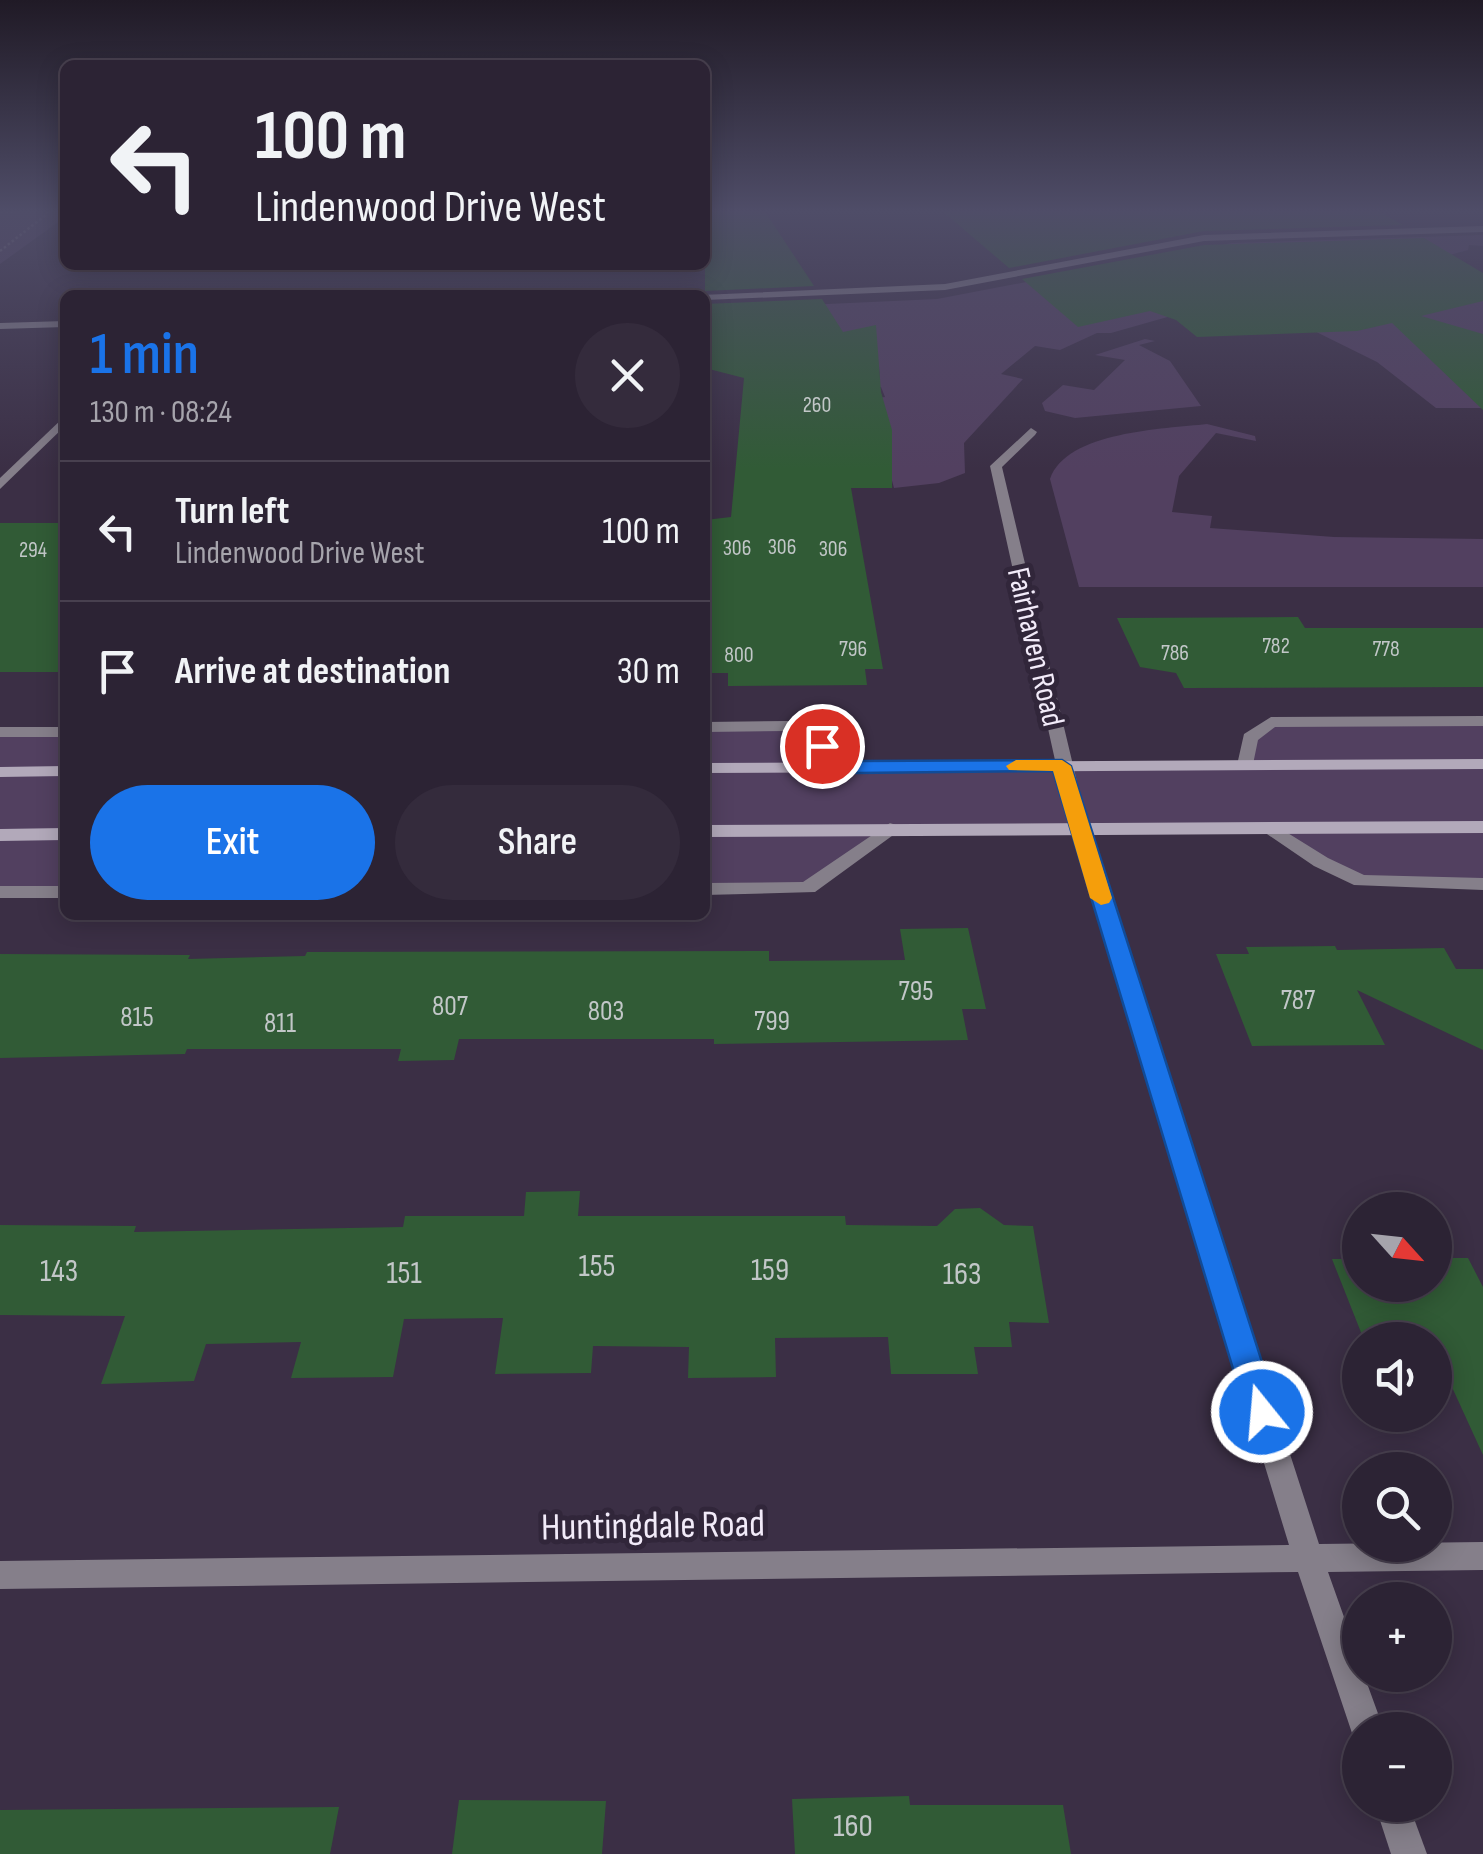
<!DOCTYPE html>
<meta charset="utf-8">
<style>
body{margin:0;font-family:"Sofia Sans Condensed",sans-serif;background:#342b3c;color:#f1f3f6;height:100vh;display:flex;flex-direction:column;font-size:38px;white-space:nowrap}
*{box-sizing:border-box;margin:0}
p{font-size:32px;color:#a6a4ac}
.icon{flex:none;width:55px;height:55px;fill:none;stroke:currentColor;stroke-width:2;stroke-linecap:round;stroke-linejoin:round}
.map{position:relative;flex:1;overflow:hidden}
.panel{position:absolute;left:60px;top:290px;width:650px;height:630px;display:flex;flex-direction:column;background:#2c2334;border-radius:15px;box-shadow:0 5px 25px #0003,0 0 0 2px #48404f}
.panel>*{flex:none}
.banner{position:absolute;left:60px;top:60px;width:650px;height:210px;border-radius:15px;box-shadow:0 5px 25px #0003,0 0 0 2px #48404f;background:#2c2334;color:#f1f3f6;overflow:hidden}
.needle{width:65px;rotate:117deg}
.buttons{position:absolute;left:1342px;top:1192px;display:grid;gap:20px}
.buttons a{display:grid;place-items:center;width:110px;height:110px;border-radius:50%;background:#2c2334;box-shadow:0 5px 25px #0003,0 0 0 2px #48404f;font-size:50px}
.pin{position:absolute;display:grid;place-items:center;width:85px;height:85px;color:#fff;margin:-42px;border:5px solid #fff;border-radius:50%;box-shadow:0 2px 10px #0007}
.me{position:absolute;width:110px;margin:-55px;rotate:343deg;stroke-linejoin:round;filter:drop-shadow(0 0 8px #0008)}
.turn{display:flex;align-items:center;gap:35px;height:210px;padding:0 30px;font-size:45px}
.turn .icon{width:130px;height:130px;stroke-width:2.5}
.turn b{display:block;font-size:70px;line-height:85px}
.round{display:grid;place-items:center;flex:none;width:105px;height:105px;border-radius:52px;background:#342b3c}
.head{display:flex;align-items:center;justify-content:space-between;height:170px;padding:0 30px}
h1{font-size:60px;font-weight:600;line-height:75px;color:#1a73e8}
.action{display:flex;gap:20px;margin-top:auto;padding:20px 30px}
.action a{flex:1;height:115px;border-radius:60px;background:#1a73e8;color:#fff;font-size:40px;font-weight:600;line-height:115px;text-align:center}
.action a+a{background:#342b3c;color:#f1f3f6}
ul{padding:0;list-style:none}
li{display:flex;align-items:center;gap:30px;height:140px;padding:0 30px;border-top:2px solid #48404f}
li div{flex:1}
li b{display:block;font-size:38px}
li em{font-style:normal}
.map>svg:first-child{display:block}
</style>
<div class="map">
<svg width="1483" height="1854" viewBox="0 0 1483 1854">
<rect width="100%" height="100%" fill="#3b2f45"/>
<g fill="#524060">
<path d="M 0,210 L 65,210 L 65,217 L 0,264 Z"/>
<path d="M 1483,235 L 1483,246 L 1469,245 L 1468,250 L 1442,257 L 1483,289 L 1483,408 L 1436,408 L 1377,362 L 1286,317 L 1171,316 L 1111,333 L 1097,333 L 1060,350 L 1035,346 L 1001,374 L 1023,379 L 964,443 L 965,473 L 939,483 L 894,488 L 870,399 L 885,397 L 881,387 L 868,387 L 867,380 L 880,380 L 879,367 L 717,309 L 937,299 L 1232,243 Z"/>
<path d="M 1145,339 L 1155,341 L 1139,345 L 1170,361 L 1201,406 L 1075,418 L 1045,411 L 1042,403 L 1063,385 L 1094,390 L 1125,360 L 1095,355 Z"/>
<path d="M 1207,424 L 1255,436 L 1256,441 L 1216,433 L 1179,476 L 1172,512 L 1212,516 L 1210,528 L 1334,537 L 1483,539 L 1483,587 L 1079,587 L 1050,479 C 1067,431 1164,429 1207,424 Z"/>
<path d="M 1483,721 L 1483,884 L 1361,881 L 1270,828 L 890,829 L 808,888 L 705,889 L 705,727 L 790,726 L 855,767 L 1246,765 L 1250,738 L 1271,722 Z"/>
<rect x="0" y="732" width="65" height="160"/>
</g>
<g fill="#315b36">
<path d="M 705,210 L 764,210 L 814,286 L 705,291 Z"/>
<path d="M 941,210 L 1377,210 L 1403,225 L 1204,231 L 1009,268 Z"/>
<path d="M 1424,238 L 1483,273 L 1483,301 L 1421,316 L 1483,334 L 1483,410 L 1392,323 L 1357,331 L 1197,337 L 1176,320 L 1150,311 L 1078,327 L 1022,279 L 1204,245 Z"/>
<path d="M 822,299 L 843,332 L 876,325 L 881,392 L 892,430 L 892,488 L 851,488 L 883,669 L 865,669 L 867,685 L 728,686 L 728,673 L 706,673 L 705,520 L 731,517 L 744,378 L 705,368 L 705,304 Z"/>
<rect x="0" y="523" width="65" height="149"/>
<path d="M 1298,617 L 1305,628 L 1483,628 L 1483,687 L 1184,688 L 1176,673 L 1140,667 L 1117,618 Z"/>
<path d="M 968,928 L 986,1009 L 962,1009 L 968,1040 L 714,1044 L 714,1039 L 459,1039 L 454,1060 L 398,1061 L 401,1049 L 187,1049 L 185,1054 L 0,1058 L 0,954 L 190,955 L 188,959 L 305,956 L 307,952 L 769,951 L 769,961 L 905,960 L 900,929 Z"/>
<path d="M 1335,946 L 1337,950 L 1444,948 L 1456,969 L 1483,969 L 1483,1050 L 1357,990 L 1385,1045 L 1252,1046 L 1216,954 L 1249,954 L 1246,947 Z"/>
<path d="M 580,1191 L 578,1216 L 845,1216 L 846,1225 L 937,1226 L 955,1209 L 980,1208 L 1004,1225 L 1033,1226 L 1049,1323 L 1009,1322 L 1012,1347 L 974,1347 L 978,1374 L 891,1374 L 888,1337 L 775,1338 L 776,1377 L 688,1378 L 689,1347 L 593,1346 L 591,1373 L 495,1374 L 503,1318 L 404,1319 L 393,1377 L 291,1378 L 301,1342 L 206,1344 L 194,1381 L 101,1384 L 125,1316 L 0,1315 L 0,1225 L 136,1226 L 134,1232 L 403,1227 L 405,1216 L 524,1216 L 526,1192 Z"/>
<path d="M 1435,1258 L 1468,1258 L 1483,1287 L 1483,1455 L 1435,1350 L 1435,1340 L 1364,1340 L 1332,1259 L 1360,1259 L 1360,1285 L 1435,1285 Z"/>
<path d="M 909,1796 L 910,1805 L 1063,1805 L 1071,1854 L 795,1854 L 792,1799 Z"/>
<path d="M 459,1800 L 606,1801 L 602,1854 L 452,1854 Z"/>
<path d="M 339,1807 L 330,1854 L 0,1854 L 0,1810 Z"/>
</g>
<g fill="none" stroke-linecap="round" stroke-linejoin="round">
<g stroke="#7f7588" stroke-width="2.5" stroke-dasharray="2.5 2.5" stroke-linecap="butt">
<path d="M 0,212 L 30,210"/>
<path d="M 0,251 L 47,214 L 47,210"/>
</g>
<g fill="#857f8a" fill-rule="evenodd">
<path d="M 1483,226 L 1483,232 L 1204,241 L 945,290 L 705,300 L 705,295 L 702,295 L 945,284 L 1204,235 Z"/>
<path d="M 65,321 L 65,327 L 0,329 L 0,323 Z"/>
<path d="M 65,416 L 65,426 L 0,489 L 0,478 Z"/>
</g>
<g fill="#857f8a" fill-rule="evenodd">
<path d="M 1031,428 L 1037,432 L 1035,435 L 1002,467 L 1088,828 L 1319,1544 L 1483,1542 L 1483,1570 L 1328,1572 L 1360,1662 L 1360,1675 L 1364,1675 L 1384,1730 L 1360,1730 L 1360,1744 L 1355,1742 L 1298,1572 L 0,1589 L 0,1561 L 1289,1545 L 1070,828 L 990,466 Z"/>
<path d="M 1483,716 L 1483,726 L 1275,727 L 1258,740 L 1252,769 L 1246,770 L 1237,765 L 1244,734 L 1271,717 Z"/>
<path d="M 790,721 L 796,722 L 864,767 L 855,772 L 849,771 L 786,731 L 705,732 L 705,722 Z"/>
<rect x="0" y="727" width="65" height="10"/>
<path d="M 1270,822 L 1328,858 L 1364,875 L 1483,878 L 1483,890 L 1354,885 L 1314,866 L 1264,832 L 1261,828 L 1264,824 Z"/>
<path d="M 890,823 L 896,825 L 899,829 L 896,833 L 815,892 L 705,895 L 705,883 L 803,882 Z"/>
<rect x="0" y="886" width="65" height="12"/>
<path d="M 1375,1805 L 1409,1805 L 1427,1854 L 1391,1854 Z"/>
</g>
<g fill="#b2a9ba" fill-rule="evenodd">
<path d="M 1483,759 L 1483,769 L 705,773 L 705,763 Z"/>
<path d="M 65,766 L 65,776 L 0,777 L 0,767 Z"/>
<path d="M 1483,821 L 1483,833 L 705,837 L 705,825 Z"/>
<path d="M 65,828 L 65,840 L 0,841 L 0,829 Z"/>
</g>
</g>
<linearGradient id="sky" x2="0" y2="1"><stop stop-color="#201a26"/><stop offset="0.45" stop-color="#4f4d68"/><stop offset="1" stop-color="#4f4d68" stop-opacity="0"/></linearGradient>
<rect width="1483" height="469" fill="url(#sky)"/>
<path fill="#1a73e8" stroke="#114b97" stroke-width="2.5" d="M 822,740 L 859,761 L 1062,760 L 1071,766 L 1278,1412 L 1273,1422 L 1262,1425 L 1251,1422 L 1246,1412 L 1053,771 L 855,773 L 815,750 L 815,742 Z"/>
<path fill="#f59e0b" d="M 1016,760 L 1062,760 L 1071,766 L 1112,898 L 1109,903 L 1101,905 L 1090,898 L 1053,771 L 1009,770 L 1006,766 Z"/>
<g text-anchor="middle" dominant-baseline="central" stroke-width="10" stroke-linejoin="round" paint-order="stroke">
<g font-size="22" fill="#c2c7c8">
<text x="817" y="405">260</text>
<text x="782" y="547">306</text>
<text x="737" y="548">306</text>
<text x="833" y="549">306</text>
<text x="33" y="550">294</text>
<text x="1276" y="646">782</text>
<text x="853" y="649">796</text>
<text x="1386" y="649">778</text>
<text x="1175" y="653">786</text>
<text x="739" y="655">800</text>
</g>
<g font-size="28" fill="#c2c7c8">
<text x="916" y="991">795</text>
<text x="1298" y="1000">787</text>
<text x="450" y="1006">807</text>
<text x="606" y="1011">803</text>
<text x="137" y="1017">815</text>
<text x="772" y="1021">799</text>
<text x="280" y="1023">811</text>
</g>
<g font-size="32" fill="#f2ebf9" stroke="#31263a">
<text transform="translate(1035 647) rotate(77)">Fairhaven Road</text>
</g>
<g font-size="32" fill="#c2c7c8">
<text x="597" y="1266">155</text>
<text x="770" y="1270">159</text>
<text x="59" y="1271">143</text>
<text x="404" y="1273">151</text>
<text x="962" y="1274">163</text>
<text x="853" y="1826">160</text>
</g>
<g font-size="38" fill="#f2ebf9" stroke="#31263a">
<text transform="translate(653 1526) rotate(-1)">Huntingdale Road</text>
</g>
</g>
</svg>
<div class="buttons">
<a><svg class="needle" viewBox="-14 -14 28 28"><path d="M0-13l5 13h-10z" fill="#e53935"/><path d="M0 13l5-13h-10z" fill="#a6a4ac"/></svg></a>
<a><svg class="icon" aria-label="sound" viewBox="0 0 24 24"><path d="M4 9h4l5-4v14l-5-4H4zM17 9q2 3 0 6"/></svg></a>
<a><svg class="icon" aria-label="search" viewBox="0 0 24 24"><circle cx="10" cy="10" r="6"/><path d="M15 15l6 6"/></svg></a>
<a>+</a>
<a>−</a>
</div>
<div class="pin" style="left:822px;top:746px;background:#d93025"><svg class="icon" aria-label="arrive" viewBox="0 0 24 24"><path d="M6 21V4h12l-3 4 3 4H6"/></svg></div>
<svg class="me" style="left:1262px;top:1412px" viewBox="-20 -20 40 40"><circle r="17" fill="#1a73e8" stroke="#fff" stroke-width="3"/><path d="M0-11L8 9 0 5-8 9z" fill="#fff"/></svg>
<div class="banner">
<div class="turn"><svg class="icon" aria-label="left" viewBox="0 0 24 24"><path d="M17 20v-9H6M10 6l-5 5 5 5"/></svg><div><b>100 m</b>Lindenwood Drive West</div></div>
</div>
<section class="panel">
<div class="head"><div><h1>1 min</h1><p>130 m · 08:24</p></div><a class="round"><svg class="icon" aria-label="close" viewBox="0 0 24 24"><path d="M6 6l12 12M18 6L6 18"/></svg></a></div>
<ul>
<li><svg class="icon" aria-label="left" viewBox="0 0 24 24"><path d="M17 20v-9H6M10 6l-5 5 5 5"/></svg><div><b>Turn left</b><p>Lindenwood Drive West</p></div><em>100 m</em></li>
<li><svg class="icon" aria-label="arrive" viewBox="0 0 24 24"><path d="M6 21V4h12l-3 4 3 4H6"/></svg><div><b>Arrive at destination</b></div><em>30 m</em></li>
</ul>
<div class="action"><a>Exit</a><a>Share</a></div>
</section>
</div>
